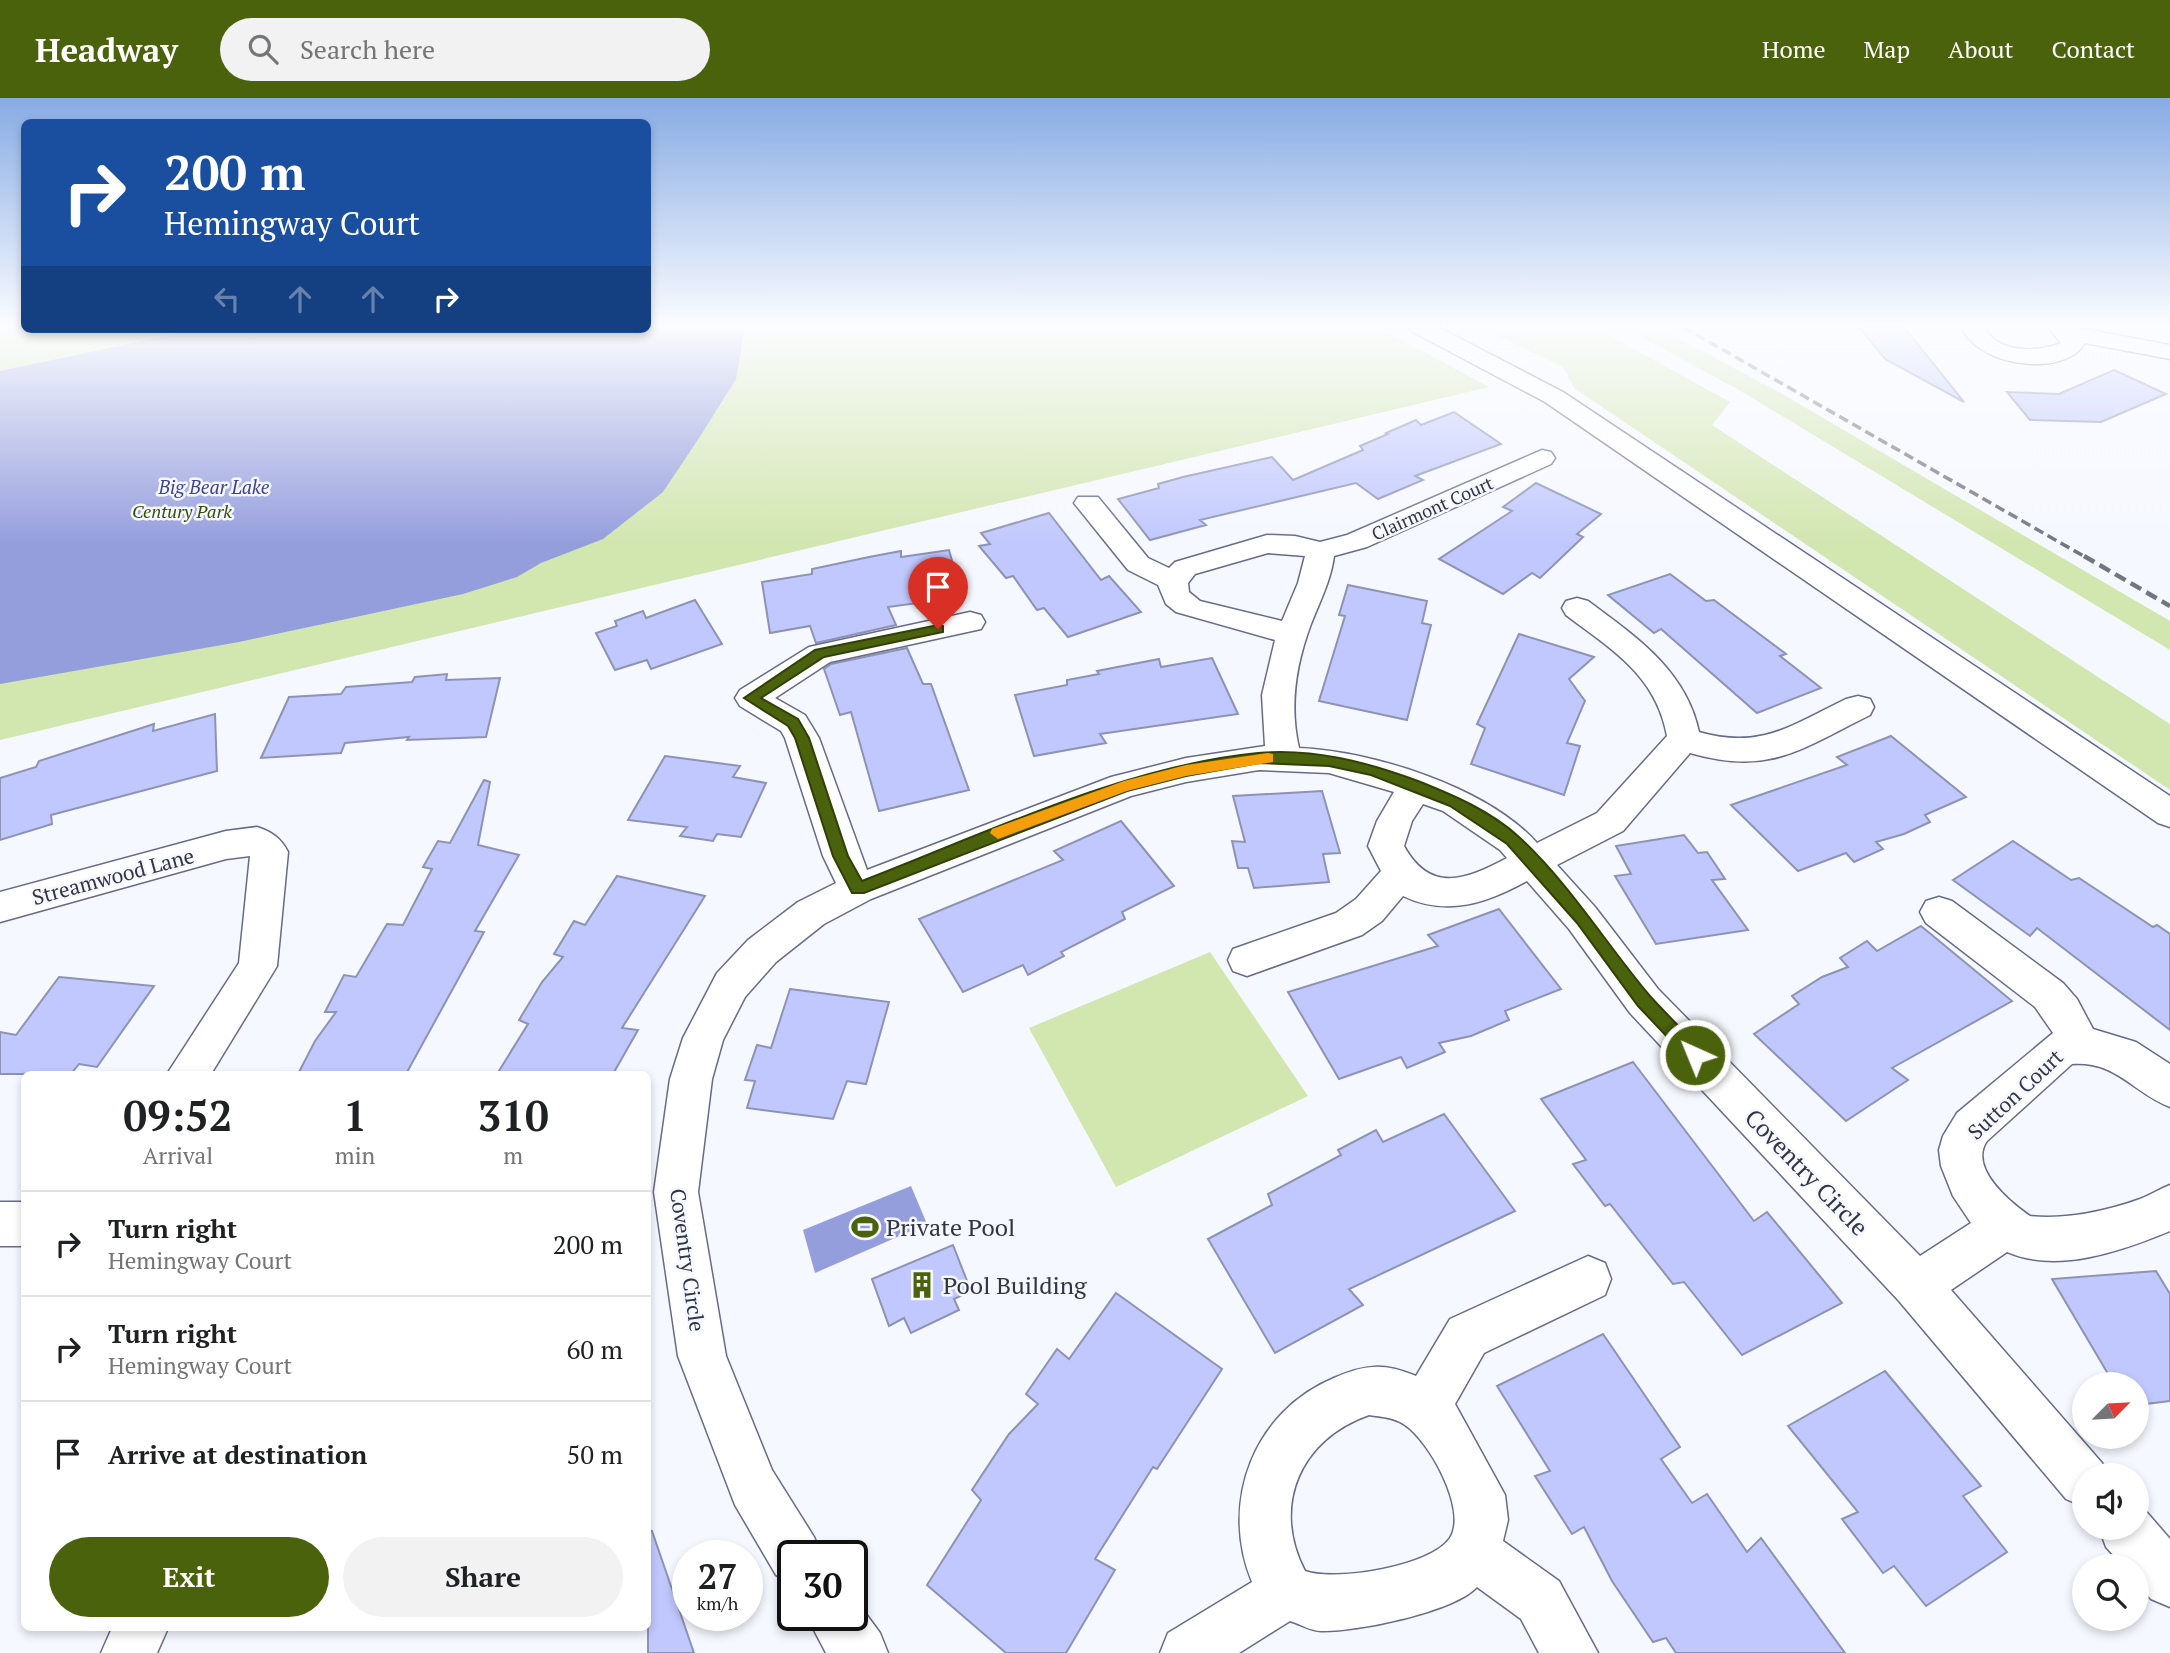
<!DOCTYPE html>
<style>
body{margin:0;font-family:"PT Serif",serif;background:#f2f2f2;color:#202124;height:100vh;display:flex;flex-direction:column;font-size:26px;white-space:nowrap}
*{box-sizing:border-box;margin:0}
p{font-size:23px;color:#757577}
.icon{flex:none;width:38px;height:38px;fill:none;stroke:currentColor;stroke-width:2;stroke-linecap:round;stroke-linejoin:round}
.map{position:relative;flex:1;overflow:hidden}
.sheet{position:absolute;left:21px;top:973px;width:630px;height:560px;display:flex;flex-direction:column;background:#fff;border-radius:10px;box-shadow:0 4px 10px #0003}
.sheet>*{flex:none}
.guide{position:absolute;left:21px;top:21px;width:630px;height:214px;border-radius:10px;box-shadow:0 4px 10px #0003;background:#1a4fa0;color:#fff;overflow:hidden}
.needle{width:46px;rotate:66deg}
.controls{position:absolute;left:2072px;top:1274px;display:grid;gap:14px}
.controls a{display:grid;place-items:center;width:77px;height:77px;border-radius:50%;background:#fff;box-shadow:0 4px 10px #0003;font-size:35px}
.speed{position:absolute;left:672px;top:1442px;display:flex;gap:14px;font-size:35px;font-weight:700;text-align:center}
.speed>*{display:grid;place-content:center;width:91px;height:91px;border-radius:50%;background:#fff;box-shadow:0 4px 10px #0003;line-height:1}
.speed small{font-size:18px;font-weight:400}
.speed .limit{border:4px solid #111;border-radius:10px;background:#fff;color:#111}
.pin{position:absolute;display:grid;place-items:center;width:60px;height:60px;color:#fff;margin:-72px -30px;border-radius:50% 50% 50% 0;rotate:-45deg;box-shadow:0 0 7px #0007}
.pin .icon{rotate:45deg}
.me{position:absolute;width:77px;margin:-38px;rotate:316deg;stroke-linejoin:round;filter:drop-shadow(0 0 5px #0008)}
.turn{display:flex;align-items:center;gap:24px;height:147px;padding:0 28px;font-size:32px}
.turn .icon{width:91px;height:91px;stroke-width:2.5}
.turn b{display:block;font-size:49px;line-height:60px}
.lanes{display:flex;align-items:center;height:66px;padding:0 28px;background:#0003;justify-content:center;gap:35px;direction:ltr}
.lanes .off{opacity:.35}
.eta{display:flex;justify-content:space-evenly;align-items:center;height:119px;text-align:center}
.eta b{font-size:42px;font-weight:600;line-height:49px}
.action{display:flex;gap:14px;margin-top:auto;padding:14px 28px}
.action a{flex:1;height:80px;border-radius:42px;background:#4b620d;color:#fff;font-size:28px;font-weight:600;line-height:80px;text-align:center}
.action a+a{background:#f2f2f2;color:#202124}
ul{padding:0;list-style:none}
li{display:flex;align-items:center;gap:21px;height:105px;padding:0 28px;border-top:2px solid #e0e0e0}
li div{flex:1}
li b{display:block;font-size:26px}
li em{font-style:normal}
header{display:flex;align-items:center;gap:42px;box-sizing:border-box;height:98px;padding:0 35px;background:#4b620d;color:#fff}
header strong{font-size:33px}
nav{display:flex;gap:38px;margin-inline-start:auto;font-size:24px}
.search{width:490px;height:63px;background:#f2f2f2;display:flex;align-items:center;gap:18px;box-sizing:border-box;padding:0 24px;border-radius:38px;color:#757577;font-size:26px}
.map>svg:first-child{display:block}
</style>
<header>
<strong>Headway</strong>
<div class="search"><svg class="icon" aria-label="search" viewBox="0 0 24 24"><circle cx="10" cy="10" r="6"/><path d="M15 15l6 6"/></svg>Search here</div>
<nav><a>Home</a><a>Map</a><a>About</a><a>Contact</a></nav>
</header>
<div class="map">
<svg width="2170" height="1555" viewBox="0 0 2170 1555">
<rect width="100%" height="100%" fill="#f6f8ff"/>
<g fill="#d2e6af">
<path d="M 0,229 L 1378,229 L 1489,289 L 0,642 Z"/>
<path d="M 1480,229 L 1594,229 L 1730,304 L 1712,327 L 2170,626 L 2170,692 L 1574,290 L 1563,269 Z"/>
<path d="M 1623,229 L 1657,229 L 1777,293 L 2170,523 L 2170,552 L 1739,292 Z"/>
<path d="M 1210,854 L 1308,998 L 1116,1089 L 1029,930 Z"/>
</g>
<g fill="#959edd">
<path d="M 648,229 L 745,229 L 736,281 L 701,337 L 663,394 L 603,441 L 541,465 L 517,479 L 463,496 L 239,544 L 0,586 L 0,273 L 200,231 Z"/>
<path d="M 911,1088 L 927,1126 L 815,1175 L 803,1132 Z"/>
</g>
<g fill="#c0c8fd" stroke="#8d93b2" stroke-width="2">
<path d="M 1859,229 L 1904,229 L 1964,304 L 1885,261 Z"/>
<path d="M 2114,272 L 2166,296 L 2101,324 L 2030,322 L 2007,294 L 2059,296 Z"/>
<path d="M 1454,314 L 1501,346 L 1415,378 L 1423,382 L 1378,401 L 1356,385 L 1200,422 L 1206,427 L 1150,442 L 1118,401 L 1159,390 L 1158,386 L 1183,379 L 1272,359 L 1293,382 L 1363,352 L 1360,348 L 1388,336 L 1386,335 L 1416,322 L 1421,327 Z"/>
<path d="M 1536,385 L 1601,416 L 1577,436 L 1583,439 L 1540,480 L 1532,475 L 1503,496 L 1439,461 L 1512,413 L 1503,409 Z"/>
<path d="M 1049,415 L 1101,482 L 1109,478 L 1141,514 L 1068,539 L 1044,510 L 1037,512 L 1013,478 L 1006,480 L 979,448 L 990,446 L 981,435 Z"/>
<path d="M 949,452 L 962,499 L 888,509 L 896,527 L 816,545 L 810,528 L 770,535 L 762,484 L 812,476 L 812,471 L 869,459 L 901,453 L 901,459 Z"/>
<path d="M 1670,476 L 1706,503 L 1714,502 L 1786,556 L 1780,558 L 1821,590 L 1757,615 L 1661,531 L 1654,535 L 1608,497 Z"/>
<path d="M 1348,487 L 1427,503 L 1422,525 L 1431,527 L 1407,622 L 1319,603 L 1345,518 L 1339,517 Z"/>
<path d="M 695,502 L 722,546 L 651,571 L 647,562 L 615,572 L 596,535 L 617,528 L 615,523 L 643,513 L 646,520 Z"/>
<path d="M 1519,536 L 1594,559 L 1569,581 L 1585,603 L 1567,645 L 1580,648 L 1564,697 L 1471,666 L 1485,630 L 1477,626 Z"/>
<path d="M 907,550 L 923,586 L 931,586 L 969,692 L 879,713 L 851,614 L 840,617 L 824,571 L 831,566 Z"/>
<path d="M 1212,560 L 1238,616 L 1100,636 L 1106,645 L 1034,658 L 1015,597 L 1067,587 L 1067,582 L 1099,576 L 1097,573 L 1159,561 L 1161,569 Z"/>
<path d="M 447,576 L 446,582 L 500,580 L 486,639 L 407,642 L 409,639 L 345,645 L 341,655 L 261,660 L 289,599 L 341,596 L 346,589 L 412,584 L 415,579 Z"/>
<path d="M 215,616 L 217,673 L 51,717 L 52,726 L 0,742 L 0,680 L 36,669 L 39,663 L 154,626 L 153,633 Z"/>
<path d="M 1891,638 L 1966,699 L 1925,717 L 1930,724 L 1904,736 L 1876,744 L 1883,751 L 1854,764 L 1846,755 L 1798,773 L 1731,707 L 1847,667 L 1837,659 Z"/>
<path d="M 665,658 L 740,668 L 733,679 L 766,685 L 741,739 L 717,736 L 713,743 L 680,738 L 687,729 L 628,722 Z"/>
<path d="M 484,682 L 490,684 L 478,747 L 519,757 L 475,833 L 484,834 L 406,976 L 298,976 L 315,943 L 336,914 L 325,914 L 344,877 L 356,879 L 387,826 L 403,827 L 432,771 L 423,769 L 438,743 L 450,745 Z"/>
<path d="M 1322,693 L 1340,755 L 1323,756 L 1329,784 L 1254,790 L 1248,770 L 1238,770 L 1232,743 L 1245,744 L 1233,698 Z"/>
<path d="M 1121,723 L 1174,788 L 1122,814 L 1125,821 L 1061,854 L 1064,858 L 1028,877 L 1023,867 L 963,894 L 919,821 L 1063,762 L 1054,753 Z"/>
<path d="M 1684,737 L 1698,755 L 1707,754 L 1725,781 L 1712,782 L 1748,832 L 1656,846 L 1615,778 L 1631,776 L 1616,748 Z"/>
<path d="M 2013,743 L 2071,782 L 2079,780 L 2153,829 L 2157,827 L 2170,836 L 2170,932 L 2037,830 L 2030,838 L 1953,782 Z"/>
<path d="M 617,778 L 705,798 L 622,930 L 638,932 L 613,976 L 497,976 L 528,926 L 519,922 L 542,884 L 563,859 L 554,856 L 574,823 L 585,827 Z"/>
<path d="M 1499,811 L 1561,891 L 1505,913 L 1509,922 L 1471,938 L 1439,945 L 1445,954 L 1407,970 L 1401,959 L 1339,981 L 1288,894 L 1438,848 L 1428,837 Z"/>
<path d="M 1921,828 L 2012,903 L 1892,970 L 1908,982 L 1846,1023 L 1754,936 L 1799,906 L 1792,898 L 1822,879 L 1848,869 L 1840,860 L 1867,843 L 1877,853 Z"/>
<path d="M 59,879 L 154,888 L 97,969 L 79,966 L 71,976 L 0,976 L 0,934 L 16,937 Z"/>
<path d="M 790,891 L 889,904 L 866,986 L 847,983 L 833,1021 L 747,1010 L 755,983 L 745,982 L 757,947 L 771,950 Z"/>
<path d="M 1633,964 L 1754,1123 L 1767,1114 L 1842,1205 L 1742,1257 L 1684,1184 L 1673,1186 L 1610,1106 L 1605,1108 L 1573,1066 L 1586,1062 L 1541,1001 Z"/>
<path d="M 1444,1016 L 1515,1113 L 1349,1191 L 1363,1207 L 1275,1255 L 1208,1141 L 1272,1107 L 1268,1096 L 1341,1057 L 1338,1052 L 1376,1032 L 1383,1044 Z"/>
<path d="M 953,1147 L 971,1193 L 954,1201 L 959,1212 L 911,1235 L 904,1220 L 889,1228 L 872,1181 Z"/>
<path d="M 2156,1173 L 2170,1196 L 2170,1303 L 2137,1307 L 2137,1286 L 2114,1286 L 2052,1181 Z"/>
<path d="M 1116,1195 L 1222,1271 L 1157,1371 L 1153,1369 L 1095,1461 L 1115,1472 L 1066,1555 L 1006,1555 L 927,1487 L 981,1402 L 972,1392 L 1009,1336 L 1038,1306 L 1026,1296 L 1057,1251 L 1069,1261 Z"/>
<path d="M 1603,1236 L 1680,1349 L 1661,1361 L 1692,1405 L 1707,1396 L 1747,1454 L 1761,1440 L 1845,1555 L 1676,1555 L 1666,1540 L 1653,1544 L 1612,1483 L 1584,1429 L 1572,1436 L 1535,1378 L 1550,1373 L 1497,1288 Z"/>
<path d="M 1885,1273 L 1981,1388 L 1963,1398 L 2007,1454 L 1926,1508 L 1894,1468 L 1883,1475 L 1842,1421 L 1858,1414 L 1788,1328 Z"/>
<path d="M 652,1433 L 694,1555 L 648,1555 L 648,1434 Z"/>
</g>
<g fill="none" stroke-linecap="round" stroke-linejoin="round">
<defs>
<g id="minor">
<path d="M 1409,229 L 1438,229 L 1563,294 L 2170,698 L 2170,729 L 2158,725 L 1545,304 L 1413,234 Z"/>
<path d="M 1962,229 L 1985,229 C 1996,256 2039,254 2061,245 L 2048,229 L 2073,229 L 2170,247 L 2170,261 L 2085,245 C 2064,281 1976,268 1962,229 Z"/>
<path d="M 1542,352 L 1551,354 L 1555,360 L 1551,366 L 1367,449 L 1334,458 C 1331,482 1320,503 1311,526 C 1296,566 1289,607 1299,650 C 1372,653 1487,689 1537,745 L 1597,715 L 1667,638 C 1656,577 1612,552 1566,517 L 1562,510 L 1566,503 L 1577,500 L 1588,503 C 1635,538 1686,572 1699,634 C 1761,652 1792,627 1846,601 L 1858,598 L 1870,601 L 1874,609 L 1870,617 C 1801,651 1770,678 1690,655 L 1623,733 L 1557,767 L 1595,809 L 1658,891 L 1920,1158 L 1971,1125 L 1953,1098 L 1941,1068 L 1939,1052 L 1943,1038 L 1957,1015 L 2053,935 L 2035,909 L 1926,825 L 1920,814 L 1926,803 L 1939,799 L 1952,803 L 2063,885 L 2077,901 L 2093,931 L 2136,944 L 2170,966 L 2170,1009 C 2133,995 2117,963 2072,966 L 1987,1043 C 1968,1070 2011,1105 2030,1118 C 2065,1122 2107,1113 2140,1101 C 2150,1097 2160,1091 2170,1087 L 2170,1133 C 2122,1153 2057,1176 2007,1154 L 1951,1192 L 2102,1365 L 2108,1377 L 2084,1377 L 2084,1409 L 2066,1401 L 1899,1203 L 1630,915 L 1569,831 L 1527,783 C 1487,805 1447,819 1403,798 L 1382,823 L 1362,837 L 1247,878 L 1233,873 L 1228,862 L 1233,851 L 1336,815 L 1356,801 L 1381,773 L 1368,748 L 1377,723 L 1394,694 L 1329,675 L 1259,672 L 1186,684 L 1131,698 L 871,801 L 824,826 L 776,864 L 745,899 L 723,942 L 712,981 L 698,1094 L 726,1258 L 772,1372 L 814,1439 L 822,1458 L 793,1458 L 793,1484 L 776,1477 L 735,1407 L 678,1258 L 654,1094 L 670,981 L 683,940 L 717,875 L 748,842 L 798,804 L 836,785 L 823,758 L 785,640 L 781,633 L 740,608 L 735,600 L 740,592 L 809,549 L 970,514 L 981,517 L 985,524 L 981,531 L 830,564 L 775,600 L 805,617 L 819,640 L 867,772 L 1111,679 L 1186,660 L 1265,648 L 1262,597 L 1275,542 L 1176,514 L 1166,506 L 1158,487 L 1128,472 L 1074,405 L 1078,399 L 1098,399 L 1148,460 L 1169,470 L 1175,464 L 1267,437 L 1295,438 L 1320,444 L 1347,437 ZM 1268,455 L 1305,458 L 1298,485 L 1282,523 L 1200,503 L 1189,494 L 1188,485 L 1195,476 ZM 1423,706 L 1443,713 L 1500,752 L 1507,760 C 1467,781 1431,797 1404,748 L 1412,723 Z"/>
<path d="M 257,729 C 272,734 281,740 288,754 L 277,868 L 211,976 L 167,976 L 239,865 L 250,758 L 226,761 L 0,824 L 0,794 L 226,733 Z"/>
<rect x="0" y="1104" width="24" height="44"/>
<path d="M 1588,1158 L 1605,1165 L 1611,1181 L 1605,1197 L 1484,1255 L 1455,1306 L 1505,1397 L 1508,1422 L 1503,1443 L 1559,1483 L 1598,1555 L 1539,1555 L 1521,1521 L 1477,1489 C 1454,1514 1356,1534 1321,1533 C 1311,1533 1300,1526 1290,1523 L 1239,1555 L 1160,1555 L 1168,1535 L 1252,1484 C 1219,1404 1254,1313 1334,1280 C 1366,1266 1384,1265 1416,1278 L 1450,1221 ZM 1369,1317 C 1382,1319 1393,1319 1405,1327 C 1429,1343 1468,1412 1450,1440 C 1432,1468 1335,1484 1305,1473 C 1271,1408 1300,1341 1369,1317 Z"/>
<path d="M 2137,1408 L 2144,1411 L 2170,1441 L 2170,1509 L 2151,1501 L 2137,1485 L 2137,1468 L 2123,1468 L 2106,1449 L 2099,1430 L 2137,1430 Z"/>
<path d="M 852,1497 L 880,1535 L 888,1555 L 826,1555 L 806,1517 L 852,1517 Z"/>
<path d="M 112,1530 L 168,1530 L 157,1555 L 101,1555 Z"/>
</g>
</defs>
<use href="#minor" stroke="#666b89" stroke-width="3"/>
<use href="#minor" fill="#fff" fill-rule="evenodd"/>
<path stroke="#737581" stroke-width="3.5" stroke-dasharray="10 5" stroke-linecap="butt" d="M 1683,229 L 2087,460"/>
<path stroke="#737581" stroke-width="4.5" stroke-dasharray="12 6" stroke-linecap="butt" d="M 2084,458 L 2170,508"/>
</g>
<linearGradient id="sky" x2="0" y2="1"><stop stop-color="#87abe4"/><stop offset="0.51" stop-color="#fbfcff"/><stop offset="1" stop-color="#fbfcff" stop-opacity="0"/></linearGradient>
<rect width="2170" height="446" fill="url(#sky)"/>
<path fill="#4b620d" stroke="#314008" stroke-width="2" d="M 938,527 L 943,528 L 943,534 L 824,559 L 761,600 L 798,621 L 809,640 L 848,758 L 862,783 C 987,735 1124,668 1258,655 C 1313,650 1367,664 1418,683 C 1453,697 1491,713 1519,739 C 1570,786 1606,846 1650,898 C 1666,916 1684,933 1701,951 L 1704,957 L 1701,962 L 1689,962 L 1638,908 L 1577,825 L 1507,746 L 1450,708 L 1371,677 L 1329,668 L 1259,665 L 1186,678 L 1127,693 L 864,795 L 852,795 L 833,758 L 795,640 L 788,628 L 744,600 L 815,552 Z"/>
<path fill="#f59e0b" d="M 1268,655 L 1273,656 L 1273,664 L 1186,678 L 1127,693 L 998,741 L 990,735 L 992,731 L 1124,683 L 1186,667 Z"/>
<defs>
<symbol id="stadium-bare" viewBox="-9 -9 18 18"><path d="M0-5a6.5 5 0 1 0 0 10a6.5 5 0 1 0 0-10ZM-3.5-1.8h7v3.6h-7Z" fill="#4b620d" stroke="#f6f8ff" stroke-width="2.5" paint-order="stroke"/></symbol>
<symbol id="building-bare" viewBox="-9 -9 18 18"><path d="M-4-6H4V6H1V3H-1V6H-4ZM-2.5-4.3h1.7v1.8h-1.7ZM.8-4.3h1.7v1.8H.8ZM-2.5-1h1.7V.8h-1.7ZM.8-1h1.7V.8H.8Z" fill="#4b620d" stroke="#f6f8ff" stroke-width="2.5" paint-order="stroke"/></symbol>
</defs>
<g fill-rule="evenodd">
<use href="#stadium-bare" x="846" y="1110" width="38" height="38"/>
<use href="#building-bare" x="903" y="1168" width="38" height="38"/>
</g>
<g text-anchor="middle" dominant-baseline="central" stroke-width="5" stroke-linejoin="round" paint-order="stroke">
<g font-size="18" fill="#333543" stroke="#f6f8ff">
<text transform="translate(1432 410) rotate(-24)">Clairmont Court</text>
</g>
<g font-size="18" font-style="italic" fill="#3a4d00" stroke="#f6f8ff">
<text x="182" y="413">Century Park</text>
</g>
<g font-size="19" font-style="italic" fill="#3f438e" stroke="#f6f8ff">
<text x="214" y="388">Big Bear Lake</text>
</g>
<g font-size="21" fill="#333543" stroke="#f6f8ff">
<text transform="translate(113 778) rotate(-15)">Streamwood Lane</text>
<text transform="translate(2015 996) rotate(-43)">Sutton Court</text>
<text transform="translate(688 1162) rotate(82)">Coventry Circle</text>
</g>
<g font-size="24" fill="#333543" stroke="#f6f8ff">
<text transform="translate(1807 1074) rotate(46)">Coventry Circle</text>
</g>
<g font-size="24" fill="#333543" stroke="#f6f8ff" text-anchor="start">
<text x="886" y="1129">Private Pool</text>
<text x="943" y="1187">Pool Building</text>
</g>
</g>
</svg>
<div class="controls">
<a><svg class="needle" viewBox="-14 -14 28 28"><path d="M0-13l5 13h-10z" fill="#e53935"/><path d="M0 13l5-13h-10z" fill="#757577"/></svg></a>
<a><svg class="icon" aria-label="sound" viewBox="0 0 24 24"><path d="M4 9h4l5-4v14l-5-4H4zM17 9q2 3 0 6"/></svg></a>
<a><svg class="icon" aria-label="search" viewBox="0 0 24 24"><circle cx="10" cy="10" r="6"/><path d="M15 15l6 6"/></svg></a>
</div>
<div class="speed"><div>27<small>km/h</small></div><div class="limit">30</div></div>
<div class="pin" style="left:938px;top:531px;background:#d93025"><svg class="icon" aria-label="arrive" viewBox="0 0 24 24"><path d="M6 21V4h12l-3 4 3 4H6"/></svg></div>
<svg class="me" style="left:1695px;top:957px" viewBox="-20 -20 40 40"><circle r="17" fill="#4b620d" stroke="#fff" stroke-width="3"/><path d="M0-11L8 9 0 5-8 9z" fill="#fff"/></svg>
<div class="guide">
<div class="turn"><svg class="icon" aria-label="right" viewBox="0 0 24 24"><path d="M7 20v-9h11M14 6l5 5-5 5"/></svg><div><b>200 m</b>Hemingway Court</div></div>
<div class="lanes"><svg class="icon off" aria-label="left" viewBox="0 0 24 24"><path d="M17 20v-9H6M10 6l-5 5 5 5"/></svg><svg class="icon off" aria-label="ahead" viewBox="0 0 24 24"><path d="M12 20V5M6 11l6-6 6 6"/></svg><svg class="icon off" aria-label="ahead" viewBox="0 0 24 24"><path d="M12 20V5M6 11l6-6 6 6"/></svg><svg class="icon" aria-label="right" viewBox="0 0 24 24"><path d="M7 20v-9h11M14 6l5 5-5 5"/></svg></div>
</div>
<section class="sheet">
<div class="eta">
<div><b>09:52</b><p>Arrival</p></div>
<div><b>1</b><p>min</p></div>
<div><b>310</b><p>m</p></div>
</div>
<ul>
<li><svg class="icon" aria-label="right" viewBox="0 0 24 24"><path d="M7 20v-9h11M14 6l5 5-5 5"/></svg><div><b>Turn right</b><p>Hemingway Court</p></div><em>200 m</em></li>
<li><svg class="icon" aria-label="right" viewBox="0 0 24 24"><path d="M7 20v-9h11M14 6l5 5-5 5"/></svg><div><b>Turn right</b><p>Hemingway Court</p></div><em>60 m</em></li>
<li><svg class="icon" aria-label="arrive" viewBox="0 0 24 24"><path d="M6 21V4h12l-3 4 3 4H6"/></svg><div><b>Arrive at destination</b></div><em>50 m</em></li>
</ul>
<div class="action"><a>Exit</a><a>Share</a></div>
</section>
</div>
